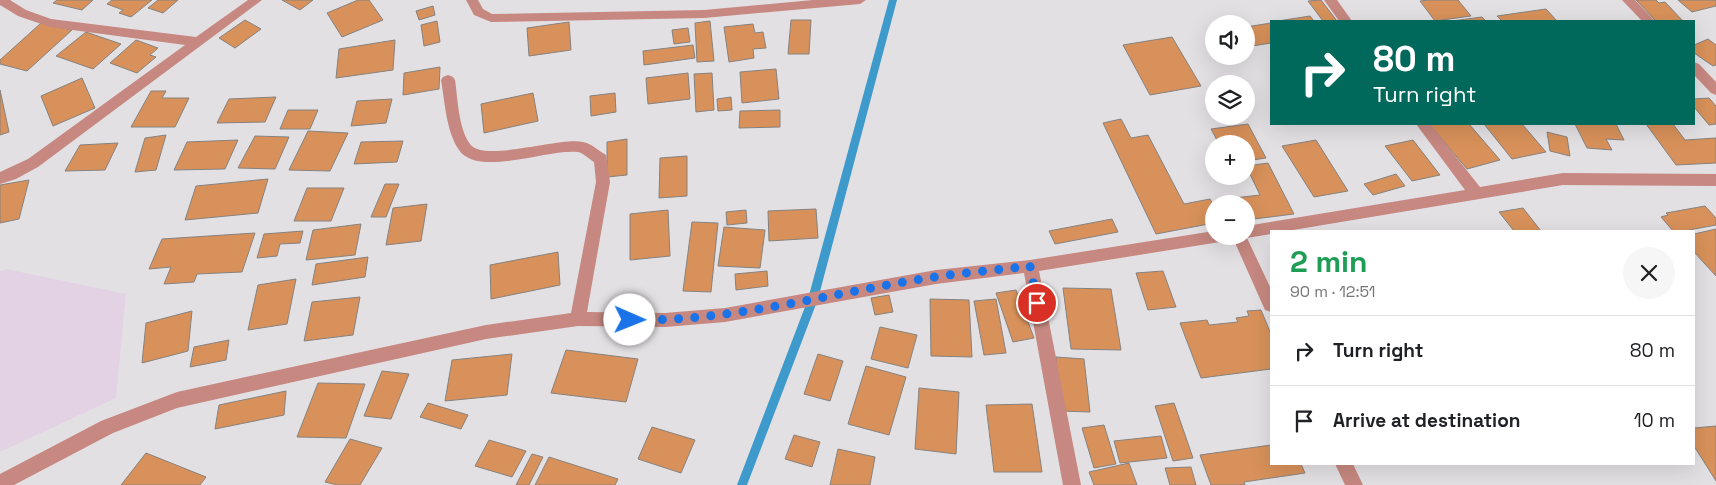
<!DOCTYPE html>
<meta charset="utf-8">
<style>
body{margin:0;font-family:"Space Grotesk",sans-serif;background:#f6f6f6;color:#202124;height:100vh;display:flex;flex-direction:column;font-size:19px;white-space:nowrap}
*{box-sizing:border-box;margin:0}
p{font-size:16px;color:#757577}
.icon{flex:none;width:28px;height:28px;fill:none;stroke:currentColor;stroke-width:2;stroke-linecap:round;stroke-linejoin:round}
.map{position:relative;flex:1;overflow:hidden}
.sheet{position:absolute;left:1270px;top:230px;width:425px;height:235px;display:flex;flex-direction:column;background:#fff;border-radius:0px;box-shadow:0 5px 20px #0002}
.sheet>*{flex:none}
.hud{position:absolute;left:1270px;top:20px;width:425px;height:105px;border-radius:0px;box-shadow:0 5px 20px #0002;background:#00695c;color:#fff;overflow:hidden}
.fabs{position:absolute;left:1205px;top:15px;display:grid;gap:10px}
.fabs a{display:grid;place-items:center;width:50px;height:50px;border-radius:50%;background:#fff;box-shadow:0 5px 20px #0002;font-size:25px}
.pin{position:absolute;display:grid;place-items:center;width:42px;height:42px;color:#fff;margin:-21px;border:2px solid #fff;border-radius:50%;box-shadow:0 1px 5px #0007}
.me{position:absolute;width:55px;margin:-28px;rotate:91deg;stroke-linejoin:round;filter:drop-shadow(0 0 4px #0008)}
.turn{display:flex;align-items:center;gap:18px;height:105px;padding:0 20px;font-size:22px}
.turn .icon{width:65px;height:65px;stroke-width:2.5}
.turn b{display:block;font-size:35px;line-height:42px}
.round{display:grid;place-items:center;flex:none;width:52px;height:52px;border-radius:26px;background:#f6f6f6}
.overview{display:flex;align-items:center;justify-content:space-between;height:85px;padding:0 20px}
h1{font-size:30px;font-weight:700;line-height:38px;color:#1e9e55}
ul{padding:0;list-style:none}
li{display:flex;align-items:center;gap:15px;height:70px;padding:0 20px;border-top:1px solid #e0e0e0}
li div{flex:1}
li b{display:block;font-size:19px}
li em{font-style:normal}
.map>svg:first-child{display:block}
</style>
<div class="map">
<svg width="1716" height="485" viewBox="0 0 1716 485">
<rect width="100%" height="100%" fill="#e3e0e4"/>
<path fill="#e2d2e4" d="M 6,269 L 126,294 L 116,398 L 0,452 L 0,271 Z"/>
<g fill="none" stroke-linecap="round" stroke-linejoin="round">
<path fill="#3d9aca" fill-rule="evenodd" d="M 889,0 L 897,0 L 818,299 L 747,485 L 737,485 L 808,299 Z"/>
</g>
<g fill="#d8915a" stroke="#86827f">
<path d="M 57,0 L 93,0 L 82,10 L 53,3 Z"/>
<path d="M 112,0 L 152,0 L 131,17 L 119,13 L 123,10 L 107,4 Z"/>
<path d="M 158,0 L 178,0 L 163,13 L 148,8 Z"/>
<path d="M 282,0 L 313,0 L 300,10 Z"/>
<path d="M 358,0 L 369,0 L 383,20 L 342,37 L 327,13 Z"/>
<path d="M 1321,0 L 1337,21 L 1323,21 L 1308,1 Z"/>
<path d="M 1429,0 L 1458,0 L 1471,16 L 1435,21 L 1420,1 Z"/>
<path d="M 1636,0 L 1656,0 L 1659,3 L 1665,2 L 1683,21 L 1656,21 Z"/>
<path d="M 1678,0 L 1716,0 L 1716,6 L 1692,12 Z"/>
<path d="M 433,6 L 435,15 L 419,20 L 416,11 Z"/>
<path d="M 1546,9 L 1557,21 L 1502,21 L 1497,16 Z"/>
<path d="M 1310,16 L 1314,21 L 1278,21 Z"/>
<path d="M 1482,17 L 1486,21 L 1452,21 Z"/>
<path d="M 245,20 L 261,29 L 235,48 L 219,38 Z"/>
<path d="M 791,20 L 811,20 L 809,54 L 788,54 Z"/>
<path d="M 437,21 L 440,42 L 424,46 L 421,25 Z"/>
<path d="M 710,21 L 714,61 L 697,62 L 695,23 Z"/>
<path d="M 569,22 L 571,50 L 529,56 L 527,28 Z"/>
<path d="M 41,23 L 72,30 L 27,71 L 0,64 L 0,60 Z"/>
<path d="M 1271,23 L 1271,43 L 1246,47 L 1246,27 Z"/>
<path d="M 753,24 L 755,33 L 763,32 L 766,48 L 753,49 L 754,58 L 729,62 L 724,27 Z"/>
<path d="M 688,28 L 690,42 L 674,44 L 672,30 Z"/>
<path d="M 86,32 L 121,44 L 93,69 L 56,56 Z"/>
<path d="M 1172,37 L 1201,86 L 1150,95 L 1123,45 Z"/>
<path d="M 1708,39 L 1716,45 L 1716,65 L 1713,66 L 1694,53 L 1694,45 Z"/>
<path d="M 136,40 L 158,48 L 150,55 L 156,57 L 137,73 L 110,63 Z"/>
<path d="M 395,40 L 393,70 L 336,78 L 339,49 Z"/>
<path d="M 693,45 L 695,58 L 644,65 L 643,51 Z"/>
<path d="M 440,67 L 439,89 L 403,95 L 404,73 Z"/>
<path d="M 776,69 L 779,99 L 742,103 L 740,72 Z"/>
<path d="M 688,73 L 690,99 L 648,104 L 646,78 Z"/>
<path d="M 712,73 L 714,110 L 696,112 L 694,74 Z"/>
<path d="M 82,78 L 95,108 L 53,126 L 41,96 Z"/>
<path d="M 0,90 L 9,132 L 0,135 Z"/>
<path d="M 151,91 L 166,91 L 162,98 L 189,98 L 175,127 L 131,127 Z"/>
<path d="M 533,93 L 538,121 L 484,133 L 481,104 Z"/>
<path d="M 615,93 L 616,112 L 591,116 L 590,96 Z"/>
<path d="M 276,97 L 265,122 L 217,123 L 229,99 Z"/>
<path d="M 731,97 L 732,110 L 718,111 L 717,99 Z"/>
<path d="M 1709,98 L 1716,106 L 1716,124 L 1709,125 L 1694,107 L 1694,99 Z"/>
<path d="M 392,99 L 386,123 L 351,126 L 357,101 Z"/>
<path d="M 288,110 L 318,110 L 310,129 L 280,129 Z"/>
<path d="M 780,110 L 780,127 L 739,128 L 740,111 Z"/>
<path d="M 1121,119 L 1131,138 L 1148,135 L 1184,204 L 1210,199 L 1214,206 L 1214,223 L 1156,234 L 1103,123 Z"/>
<path d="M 1248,124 L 1266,158 L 1246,161 L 1246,144 L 1219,144 L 1211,129 Z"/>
<path d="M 1434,124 L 1469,124 L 1500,160 L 1467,169 L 1430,125 Z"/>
<path d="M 1484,124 L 1522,124 L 1546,152 L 1512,159 Z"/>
<path d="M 1575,124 L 1616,124 L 1624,140 L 1606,139 L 1612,150 L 1587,148 Z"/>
<path d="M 1646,124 L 1673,124 L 1685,140 L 1716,138 L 1716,163 L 1676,165 Z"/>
<path d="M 308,131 L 348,133 L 330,171 L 289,170 Z"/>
<path d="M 1547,132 L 1567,137 L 1570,156 L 1550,151 Z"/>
<path d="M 166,135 L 156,170 L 135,172 L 145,138 Z"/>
<path d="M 255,136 L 289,137 L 275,169 L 238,168 Z"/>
<path d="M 627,139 L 627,175 L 607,177 L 607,142 Z"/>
<path d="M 238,140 L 225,169 L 174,170 L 187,142 Z"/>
<path d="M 1316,140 L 1348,191 L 1314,197 L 1282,146 Z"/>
<path d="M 1413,140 L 1440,175 L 1412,181 L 1385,146 Z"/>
<path d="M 403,141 L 397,162 L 354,164 L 361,142 Z"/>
<path d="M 118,143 L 105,170 L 65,171 L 80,145 Z"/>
<path d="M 687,156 L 687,196 L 659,198 L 660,158 Z"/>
<path d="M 1268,163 L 1294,214 L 1246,220 L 1246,204 L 1237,204 L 1234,198 L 1260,195 L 1246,166 Z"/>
<path d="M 1396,174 L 1405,186 L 1373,195 L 1364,184 Z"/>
<path d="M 268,179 L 258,213 L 185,220 L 196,186 Z"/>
<path d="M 29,180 L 19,219 L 0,223 L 0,185 Z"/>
<path d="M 385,184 L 399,184 L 386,217 L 371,217 Z"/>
<path d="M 307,188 L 344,188 L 331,221 L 294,221 Z"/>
<path d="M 427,204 L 421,241 L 386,245 L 393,208 Z"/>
<path d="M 1705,206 L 1716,218 L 1716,225 L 1684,231 L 1673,231 L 1661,217 L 1668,215 L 1666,213 Z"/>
<path d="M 1523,208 L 1541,231 L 1514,231 L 1499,212 Z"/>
<path d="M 816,209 L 818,238 L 769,241 L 768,211 Z"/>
<path d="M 668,210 L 670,256 L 630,260 L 630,214 Z"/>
<path d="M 746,210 L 747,223 L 727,225 L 726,212 Z"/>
<path d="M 1112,219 L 1118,232 L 1055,244 L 1049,231 Z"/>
<path d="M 692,222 L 718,223 L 711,292 L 683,291 Z"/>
<path d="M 361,224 L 355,255 L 306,260 L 313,230 Z"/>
<path d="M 724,227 L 765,230 L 760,268 L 718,266 Z"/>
<path d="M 1716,229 L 1716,276 L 1694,252 L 1694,234 Z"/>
<path d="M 303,231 L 300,243 L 280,244 L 277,256 L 257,258 L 264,234 Z"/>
<path d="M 255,233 L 242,272 L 197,274 L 194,282 L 164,284 L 171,267 L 149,269 L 162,239 Z"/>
<path d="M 558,252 L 560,285 L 491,299 L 490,265 Z"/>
<path d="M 368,257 L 365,277 L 312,285 L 316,264 Z"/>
<path d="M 767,271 L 768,286 L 736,290 L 735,274 Z"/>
<path d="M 1163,271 L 1176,307 L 1148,310 L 1136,273 Z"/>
<path d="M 296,279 L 287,324 L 248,330 L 258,285 Z"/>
<path d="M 1063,288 L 1111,289 L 1121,350 L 1071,349 Z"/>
<path d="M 1016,290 L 1034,338 L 1013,342 L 996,293 Z"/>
<path d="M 889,295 L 893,312 L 875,315 L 871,298 Z"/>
<path d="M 360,297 L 353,335 L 304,341 L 312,302 Z"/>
<path d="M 930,299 L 969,300 L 972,357 L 931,356 Z"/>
<path d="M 996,299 L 1006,353 L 984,355 L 974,301 Z"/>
<path d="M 1261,310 L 1271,334 L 1271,369 L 1201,378 L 1180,323 L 1207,320 L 1209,325 L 1238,322 L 1236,318 L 1249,316 L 1247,311 Z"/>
<path d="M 192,311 L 188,351 L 142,363 L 146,323 Z"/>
<path d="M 880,327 L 917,335 L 908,368 L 871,359 Z"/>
<path d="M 229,340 L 226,360 L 190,367 L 194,347 Z"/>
<path d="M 566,350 L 638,359 L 626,402 L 551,393 Z"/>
<path d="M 512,354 L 507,395 L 445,401 L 452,360 Z"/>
<path d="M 818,354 L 843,361 L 830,401 L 804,394 Z"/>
<path d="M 1056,357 L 1084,359 L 1090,412 L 1060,411 Z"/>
<path d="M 866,366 L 906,377 L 889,435 L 848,424 Z"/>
<path d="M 382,371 L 409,374 L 391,419 L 364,416 Z"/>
<path d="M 318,383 L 365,384 L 346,438 L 297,437 Z"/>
<path d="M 919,388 L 959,392 L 956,454 L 915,449 Z"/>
<path d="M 286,391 L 284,415 L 215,429 L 219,405 Z"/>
<path d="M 428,403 L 468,415 L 461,429 L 420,417 Z"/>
<path d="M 1174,403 L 1193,458 L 1173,461 L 1155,406 Z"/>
<path d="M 1032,404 L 1042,472 L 994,472 L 986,405 Z"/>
<path d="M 1104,425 L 1116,464 L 1094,468 L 1082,428 Z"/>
<path d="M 1716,426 L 1716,481 L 1694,446 L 1694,428 Z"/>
<path d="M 652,427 L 695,440 L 681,473 L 638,459 Z"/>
<path d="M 794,435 L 820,442 L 812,467 L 785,459 Z"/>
<path d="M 1161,436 L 1167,458 L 1120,463 L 1114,441 Z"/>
<path d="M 350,439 L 382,448 L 360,485 L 337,485 L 325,482 Z"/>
<path d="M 489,440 L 526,451 L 512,477 L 475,466 Z"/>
<path d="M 1271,445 L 1271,464 L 1301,464 L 1305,473 L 1244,482 L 1245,485 L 1211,485 L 1200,455 Z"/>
<path d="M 838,449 L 875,457 L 870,485 L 830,485 Z"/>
<path d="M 146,453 L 206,477 L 200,485 L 121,485 Z"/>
<path d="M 532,454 L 543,457 L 529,485 L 516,485 Z"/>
<path d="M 549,457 L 618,479 L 615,485 L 535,485 Z"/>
<path d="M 1129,463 L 1137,485 L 1094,485 L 1089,472 Z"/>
<path d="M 1191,467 L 1196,485 L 1170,485 L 1165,468 Z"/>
</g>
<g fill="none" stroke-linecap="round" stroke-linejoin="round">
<g fill="#c68880" fill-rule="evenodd">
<path d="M 0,0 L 10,0 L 26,10 L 51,19 L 196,37 L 248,0 L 262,0 L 38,167 L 16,179 L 0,184 L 0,172 L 28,159 L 185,45 L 50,27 L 18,16 L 0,5 Z"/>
<path d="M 466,0 L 478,0 L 483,9 L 492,14 L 704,10 L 813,0 L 866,0 L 860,4 L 704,18 L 491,22 L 474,15 Z"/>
<path d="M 1324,0 L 1337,0 L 1352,21 L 1339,21 Z"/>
<path d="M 1622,0 L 1635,0 L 1655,21 L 1642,21 Z"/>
<path d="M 1694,62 L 1699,64 L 1716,82 L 1716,95 L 1711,93 L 1694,75 Z"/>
<path d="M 448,75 L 453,77 L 455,80 C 458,99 458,127 470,144 C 483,163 559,137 583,142 C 591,143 599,151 606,155 L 610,182 L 587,312 L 665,313 L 725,308 L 936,270 L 1030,260 L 1214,231 L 1214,236 L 1227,236 L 1225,240 L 1220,242 L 1039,271 L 1081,485 L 1063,485 L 1024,273 L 936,284 L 725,322 L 665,327 L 578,326 L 486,339 L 177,408 L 113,433 L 14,485 L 0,485 L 0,474 L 101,421 L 177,392 L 486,325 L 571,313 L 596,182 L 594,162 C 589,159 583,153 578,152 C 549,148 478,178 459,150 C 446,131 445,102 441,80 L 443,77 Z"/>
<path d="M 1416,124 L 1430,124 L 1480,187 L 1563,173 L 1716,174 L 1716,186 L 1563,185 L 1287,231 L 1271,231 L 1271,234 L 1247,238 L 1271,289 L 1271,312 L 1265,310 L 1232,236 L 1246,236 L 1246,226 L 1465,190 Z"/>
<path d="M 1335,464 L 1353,464 L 1363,485 L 1345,485 Z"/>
</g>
</g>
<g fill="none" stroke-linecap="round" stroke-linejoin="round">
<path stroke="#1a73e8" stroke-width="9" stroke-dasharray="0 16.2" d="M 630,320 C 733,322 834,292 935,277 C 967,272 999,270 1030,266 L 1037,303"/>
</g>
</svg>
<div class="fabs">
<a><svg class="icon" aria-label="sound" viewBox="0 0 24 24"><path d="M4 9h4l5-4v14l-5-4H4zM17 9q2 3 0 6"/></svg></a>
<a><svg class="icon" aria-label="layers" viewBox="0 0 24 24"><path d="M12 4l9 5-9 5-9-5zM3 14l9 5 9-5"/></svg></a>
<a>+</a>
<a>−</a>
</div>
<div class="pin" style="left:1037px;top:303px;background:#d93025"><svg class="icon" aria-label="arrive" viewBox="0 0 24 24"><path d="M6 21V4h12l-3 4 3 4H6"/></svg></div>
<svg class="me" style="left:630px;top:320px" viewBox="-20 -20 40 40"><circle r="19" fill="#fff"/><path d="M0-13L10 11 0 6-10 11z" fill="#1a73e8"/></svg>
<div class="hud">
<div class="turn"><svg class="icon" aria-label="right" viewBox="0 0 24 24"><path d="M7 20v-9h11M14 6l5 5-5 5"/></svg><div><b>80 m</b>Turn right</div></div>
</div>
<section class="sheet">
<div class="overview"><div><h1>2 min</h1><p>90 m · 12:51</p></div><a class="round"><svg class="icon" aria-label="close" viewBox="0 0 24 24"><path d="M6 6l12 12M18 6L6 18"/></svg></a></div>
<ul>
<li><svg class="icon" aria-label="right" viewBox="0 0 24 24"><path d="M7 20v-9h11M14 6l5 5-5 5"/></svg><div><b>Turn right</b></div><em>80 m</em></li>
<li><svg class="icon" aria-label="arrive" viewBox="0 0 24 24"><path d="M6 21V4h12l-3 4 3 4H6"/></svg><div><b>Arrive at destination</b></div><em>10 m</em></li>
</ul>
</section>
</div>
